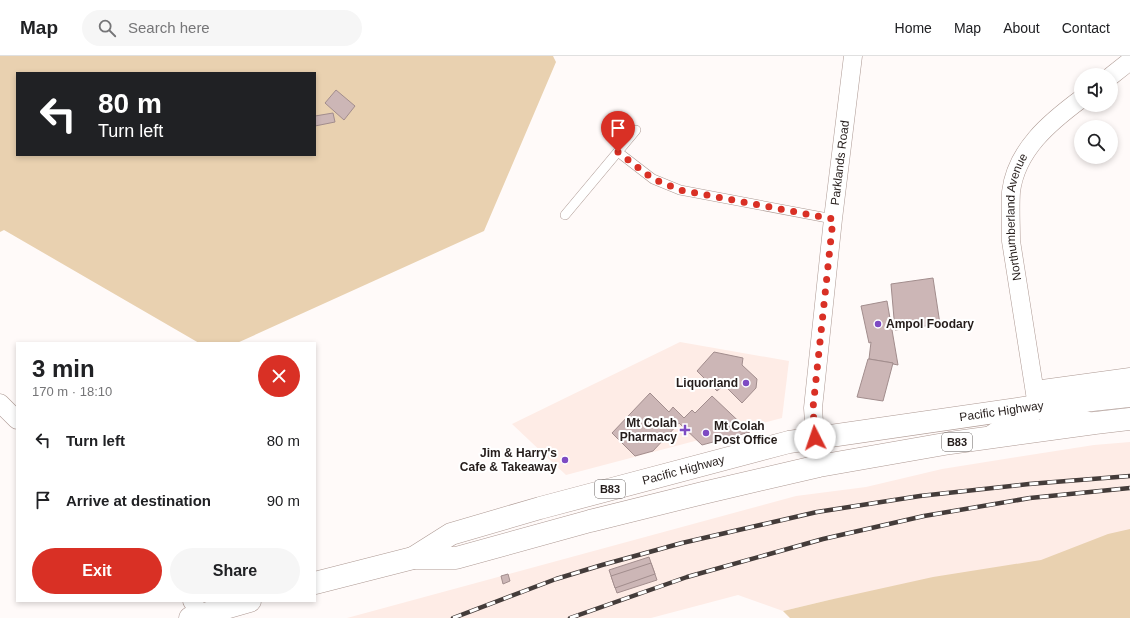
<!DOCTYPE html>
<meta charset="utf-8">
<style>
body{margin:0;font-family:Arial,sans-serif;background:#f6f6f6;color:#202124;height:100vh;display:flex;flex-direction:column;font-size:15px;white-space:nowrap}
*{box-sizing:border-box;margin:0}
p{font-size:13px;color:#757577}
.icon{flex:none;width:22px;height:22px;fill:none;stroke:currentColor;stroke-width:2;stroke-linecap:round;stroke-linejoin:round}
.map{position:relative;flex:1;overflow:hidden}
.details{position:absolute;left:16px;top:286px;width:300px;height:260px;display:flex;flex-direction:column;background:#fff;border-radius:0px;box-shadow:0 2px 6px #0003}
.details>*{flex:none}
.guide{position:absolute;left:16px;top:16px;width:300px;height:84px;border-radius:0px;box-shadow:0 2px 6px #0003;background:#202124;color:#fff;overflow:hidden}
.tools{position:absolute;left:1074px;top:12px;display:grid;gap:8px}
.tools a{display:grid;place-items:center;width:44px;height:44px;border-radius:50%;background:#fff;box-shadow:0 2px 6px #0003;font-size:20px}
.pin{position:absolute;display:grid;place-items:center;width:34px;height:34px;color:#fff;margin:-41px -17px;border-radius:50% 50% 50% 0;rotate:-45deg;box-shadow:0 0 4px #0007}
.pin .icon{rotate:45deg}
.me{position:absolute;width:44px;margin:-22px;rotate:356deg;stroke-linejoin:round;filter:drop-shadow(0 0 3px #0008)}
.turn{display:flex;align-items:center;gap:14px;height:84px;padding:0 16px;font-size:18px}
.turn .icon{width:52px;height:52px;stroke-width:2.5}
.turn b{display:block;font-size:28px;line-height:34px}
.round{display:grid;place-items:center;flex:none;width:42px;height:42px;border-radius:21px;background:#f6f6f6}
.overview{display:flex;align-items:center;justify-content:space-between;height:68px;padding:0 16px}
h1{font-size:24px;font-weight:700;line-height:30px}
.button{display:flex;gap:8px;margin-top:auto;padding:8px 16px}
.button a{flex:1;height:46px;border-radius:24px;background:#d93025;color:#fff;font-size:16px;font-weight:700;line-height:46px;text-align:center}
.button a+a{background:#f6f6f6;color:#202124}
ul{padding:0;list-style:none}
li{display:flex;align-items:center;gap:12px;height:60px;padding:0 16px}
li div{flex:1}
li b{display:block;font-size:15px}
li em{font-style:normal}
header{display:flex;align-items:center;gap:24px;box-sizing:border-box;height:56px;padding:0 20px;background:#fff;border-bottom:1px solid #e0e0e0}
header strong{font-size:19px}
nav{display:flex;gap:22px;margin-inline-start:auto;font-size:14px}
.search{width:280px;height:36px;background:#f6f6f6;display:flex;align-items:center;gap:10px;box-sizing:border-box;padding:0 14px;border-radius:22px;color:#757577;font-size:15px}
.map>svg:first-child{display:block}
</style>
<header>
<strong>Map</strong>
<div class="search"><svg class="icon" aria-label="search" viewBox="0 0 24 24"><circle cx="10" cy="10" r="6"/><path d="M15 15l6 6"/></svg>Search here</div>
<nav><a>Home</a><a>Map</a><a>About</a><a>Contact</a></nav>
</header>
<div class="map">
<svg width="1130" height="562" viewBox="0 0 1130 562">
<rect width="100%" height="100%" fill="#fffaf9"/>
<g fill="#feece6">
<path d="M 680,286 L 789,305 L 782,362 L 566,419 L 512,368 Z"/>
<path d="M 1130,386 L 1130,498 L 829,544 L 783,555 L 738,539 L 651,562 L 347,562 L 796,440 L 866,431 L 942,413 L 1017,401 L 1094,389 Z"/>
</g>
<g fill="#e9d1b0" fill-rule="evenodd">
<path d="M 0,0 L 553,0 L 556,6 L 484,175 L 237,287 L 199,287 L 4,174 L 0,176 ZM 17,17 L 315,17 L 315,99 L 17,99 Z"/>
<path d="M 1130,473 L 1130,562 L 790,562 L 783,555 L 829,544 L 933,521 L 1041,504 L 1108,478 Z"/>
</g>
<g fill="#ccb6b6" stroke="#a28d8d">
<path d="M 336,34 L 355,50 L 344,64 L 325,47 Z"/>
<path d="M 333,57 L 335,66 L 315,70 L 315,60 Z"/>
<path d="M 933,222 L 940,268 L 895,274 L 891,228 Z"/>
<path d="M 887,245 L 898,309 L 893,308 L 893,307 L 869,303 L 871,286 L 869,287 L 861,250 Z"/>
<path d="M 714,296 L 743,302 L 742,309 L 757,323 L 756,332 L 742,347 L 724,329 L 717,335 L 697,315 Z"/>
<path d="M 869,303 L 893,307 L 883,345 L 857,341 L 868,303 Z"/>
<path d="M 650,337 L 669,356 L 673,351 L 684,362 L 692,354 L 695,357 L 712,340 L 750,376 L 702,389 L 679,367 L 653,395 L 635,400 L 612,377 Z"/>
<path d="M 649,501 L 657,524 L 617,537 L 609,514 Z"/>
<path d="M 651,507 L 655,518 L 615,532 L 611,520 Z"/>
<path d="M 508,518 L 510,525 L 503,528 L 501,520 Z"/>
</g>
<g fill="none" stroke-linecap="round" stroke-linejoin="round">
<defs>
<g id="service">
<path d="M 618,96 L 653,123 L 680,134 L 833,163"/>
<path d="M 565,159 L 636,74"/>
</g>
<g id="minor">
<path d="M 1111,20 L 1130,5"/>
<path d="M 1035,334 L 1130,321"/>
<path d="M 0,347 L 17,364"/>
<path d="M 1037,350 L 1049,359 L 1074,360 L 1091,366"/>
<path id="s1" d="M 986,382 L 1006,368 L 1031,360 L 1037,350 L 1011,185 C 1011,168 1010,152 1011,136 C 1016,94 1050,66 1081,43"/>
<path id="s2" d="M 819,410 L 815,381 L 813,352 L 833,163 L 853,0"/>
<path d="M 192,545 L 201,559"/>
</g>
<g id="primary">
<path id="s3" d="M 413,502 L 451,478 L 540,452 L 789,386 L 1037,350 L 1130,340"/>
<path d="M 315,527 L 413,502 L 456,502 L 590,465 L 703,437 L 819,410 L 950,387 L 1095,367 L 1130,363"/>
<path d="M 190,562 L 250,545"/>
</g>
</defs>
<use href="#service" stroke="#ad9993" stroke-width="10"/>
<use href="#minor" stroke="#ad9993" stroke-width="19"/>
<use href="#primary" stroke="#ad9993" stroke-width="23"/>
<use href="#service" stroke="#fff" stroke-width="9"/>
<use href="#minor" stroke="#fff" stroke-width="18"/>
<use href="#primary" stroke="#fff" stroke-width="22"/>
<defs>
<g id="rail">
<path d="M 453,562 L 556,523 L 602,509 L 682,487 L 817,456 L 920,440 L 1029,428 L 1130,420"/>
<path d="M 570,562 L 687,521 L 823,483 L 924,460 L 1030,442 L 1130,432"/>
</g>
</defs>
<use href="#rail" stroke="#443c3a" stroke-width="4.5"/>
<use href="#rail" stroke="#fff" stroke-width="3" stroke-dasharray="9" stroke-linecap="butt"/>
</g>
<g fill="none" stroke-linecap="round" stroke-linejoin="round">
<path stroke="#d93025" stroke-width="7" stroke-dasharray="0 12.6" d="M 618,96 L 653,123 L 680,134 L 833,163 L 813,352 L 815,382"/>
</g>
<g fill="#7d4bc3" stroke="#fff" stroke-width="1.5">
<circle cx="878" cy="268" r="4"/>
<circle cx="746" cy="327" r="4"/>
<path d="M683 368h4v4h4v4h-4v4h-4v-4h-4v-4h4z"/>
<circle cx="706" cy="377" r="4"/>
<circle cx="565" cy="404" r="4"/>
</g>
<g text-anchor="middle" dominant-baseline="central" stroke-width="4" stroke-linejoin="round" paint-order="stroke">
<g fill="#fff" stroke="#66615f" stroke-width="1">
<rect x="942" y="377" width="30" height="18" rx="3"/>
<rect x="595" y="424" width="30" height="18" rx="3"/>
</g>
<g font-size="11" font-weight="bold" fill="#251d1b">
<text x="957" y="386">B83</text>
<text x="610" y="433">B83</text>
</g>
<g font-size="12" fill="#251d1b" stroke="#fff">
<text stroke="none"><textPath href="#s2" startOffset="305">Parklands Road</textPath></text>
<text stroke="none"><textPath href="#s1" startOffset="254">Northumberland Avenue</textPath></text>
<text stroke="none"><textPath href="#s3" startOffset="610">Pacific Highway</textPath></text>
<text stroke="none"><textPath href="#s3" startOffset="286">Pacific Highway</textPath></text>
</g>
<g font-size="12" font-weight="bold" fill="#251d1b" stroke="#fff" text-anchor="end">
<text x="886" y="268" text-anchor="start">Ampol Foodary</text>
<text x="738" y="327">Liquorland</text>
<text x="677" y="367">Mt Colah<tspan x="677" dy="14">Pharmacy</tspan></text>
<text x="714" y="370" text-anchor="start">Mt Colah<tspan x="714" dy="14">Post Office</tspan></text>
<text x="557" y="397">Jim &amp; Harry's<tspan x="557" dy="14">Cafe &amp; Takeaway</tspan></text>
</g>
</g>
</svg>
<div class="tools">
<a><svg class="icon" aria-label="sound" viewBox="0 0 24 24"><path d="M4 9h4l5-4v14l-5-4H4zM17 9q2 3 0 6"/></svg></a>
<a><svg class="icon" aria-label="search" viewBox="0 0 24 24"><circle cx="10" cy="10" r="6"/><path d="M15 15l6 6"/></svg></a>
</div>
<div class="pin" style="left:618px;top:96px;background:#d93025"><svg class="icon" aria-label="arrive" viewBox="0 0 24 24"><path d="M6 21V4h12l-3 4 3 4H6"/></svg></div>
<svg class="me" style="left:815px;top:382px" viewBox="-20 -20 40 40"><circle r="19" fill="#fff"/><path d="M0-13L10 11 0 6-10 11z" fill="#d93025"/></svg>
<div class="guide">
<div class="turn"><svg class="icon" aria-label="left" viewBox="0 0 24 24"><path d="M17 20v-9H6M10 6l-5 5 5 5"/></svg><div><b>80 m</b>Turn left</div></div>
</div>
<section class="details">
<div class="overview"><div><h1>3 min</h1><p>170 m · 18:10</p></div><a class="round" style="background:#d93025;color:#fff"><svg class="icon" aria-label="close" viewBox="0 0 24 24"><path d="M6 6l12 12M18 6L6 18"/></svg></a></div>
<ul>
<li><svg class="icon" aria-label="left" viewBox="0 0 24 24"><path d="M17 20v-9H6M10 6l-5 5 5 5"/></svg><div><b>Turn left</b></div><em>80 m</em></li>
<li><svg class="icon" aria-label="arrive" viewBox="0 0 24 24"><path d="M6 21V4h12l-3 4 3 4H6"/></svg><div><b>Arrive at destination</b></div><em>90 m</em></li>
</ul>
<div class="button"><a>Exit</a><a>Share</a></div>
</section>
</div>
